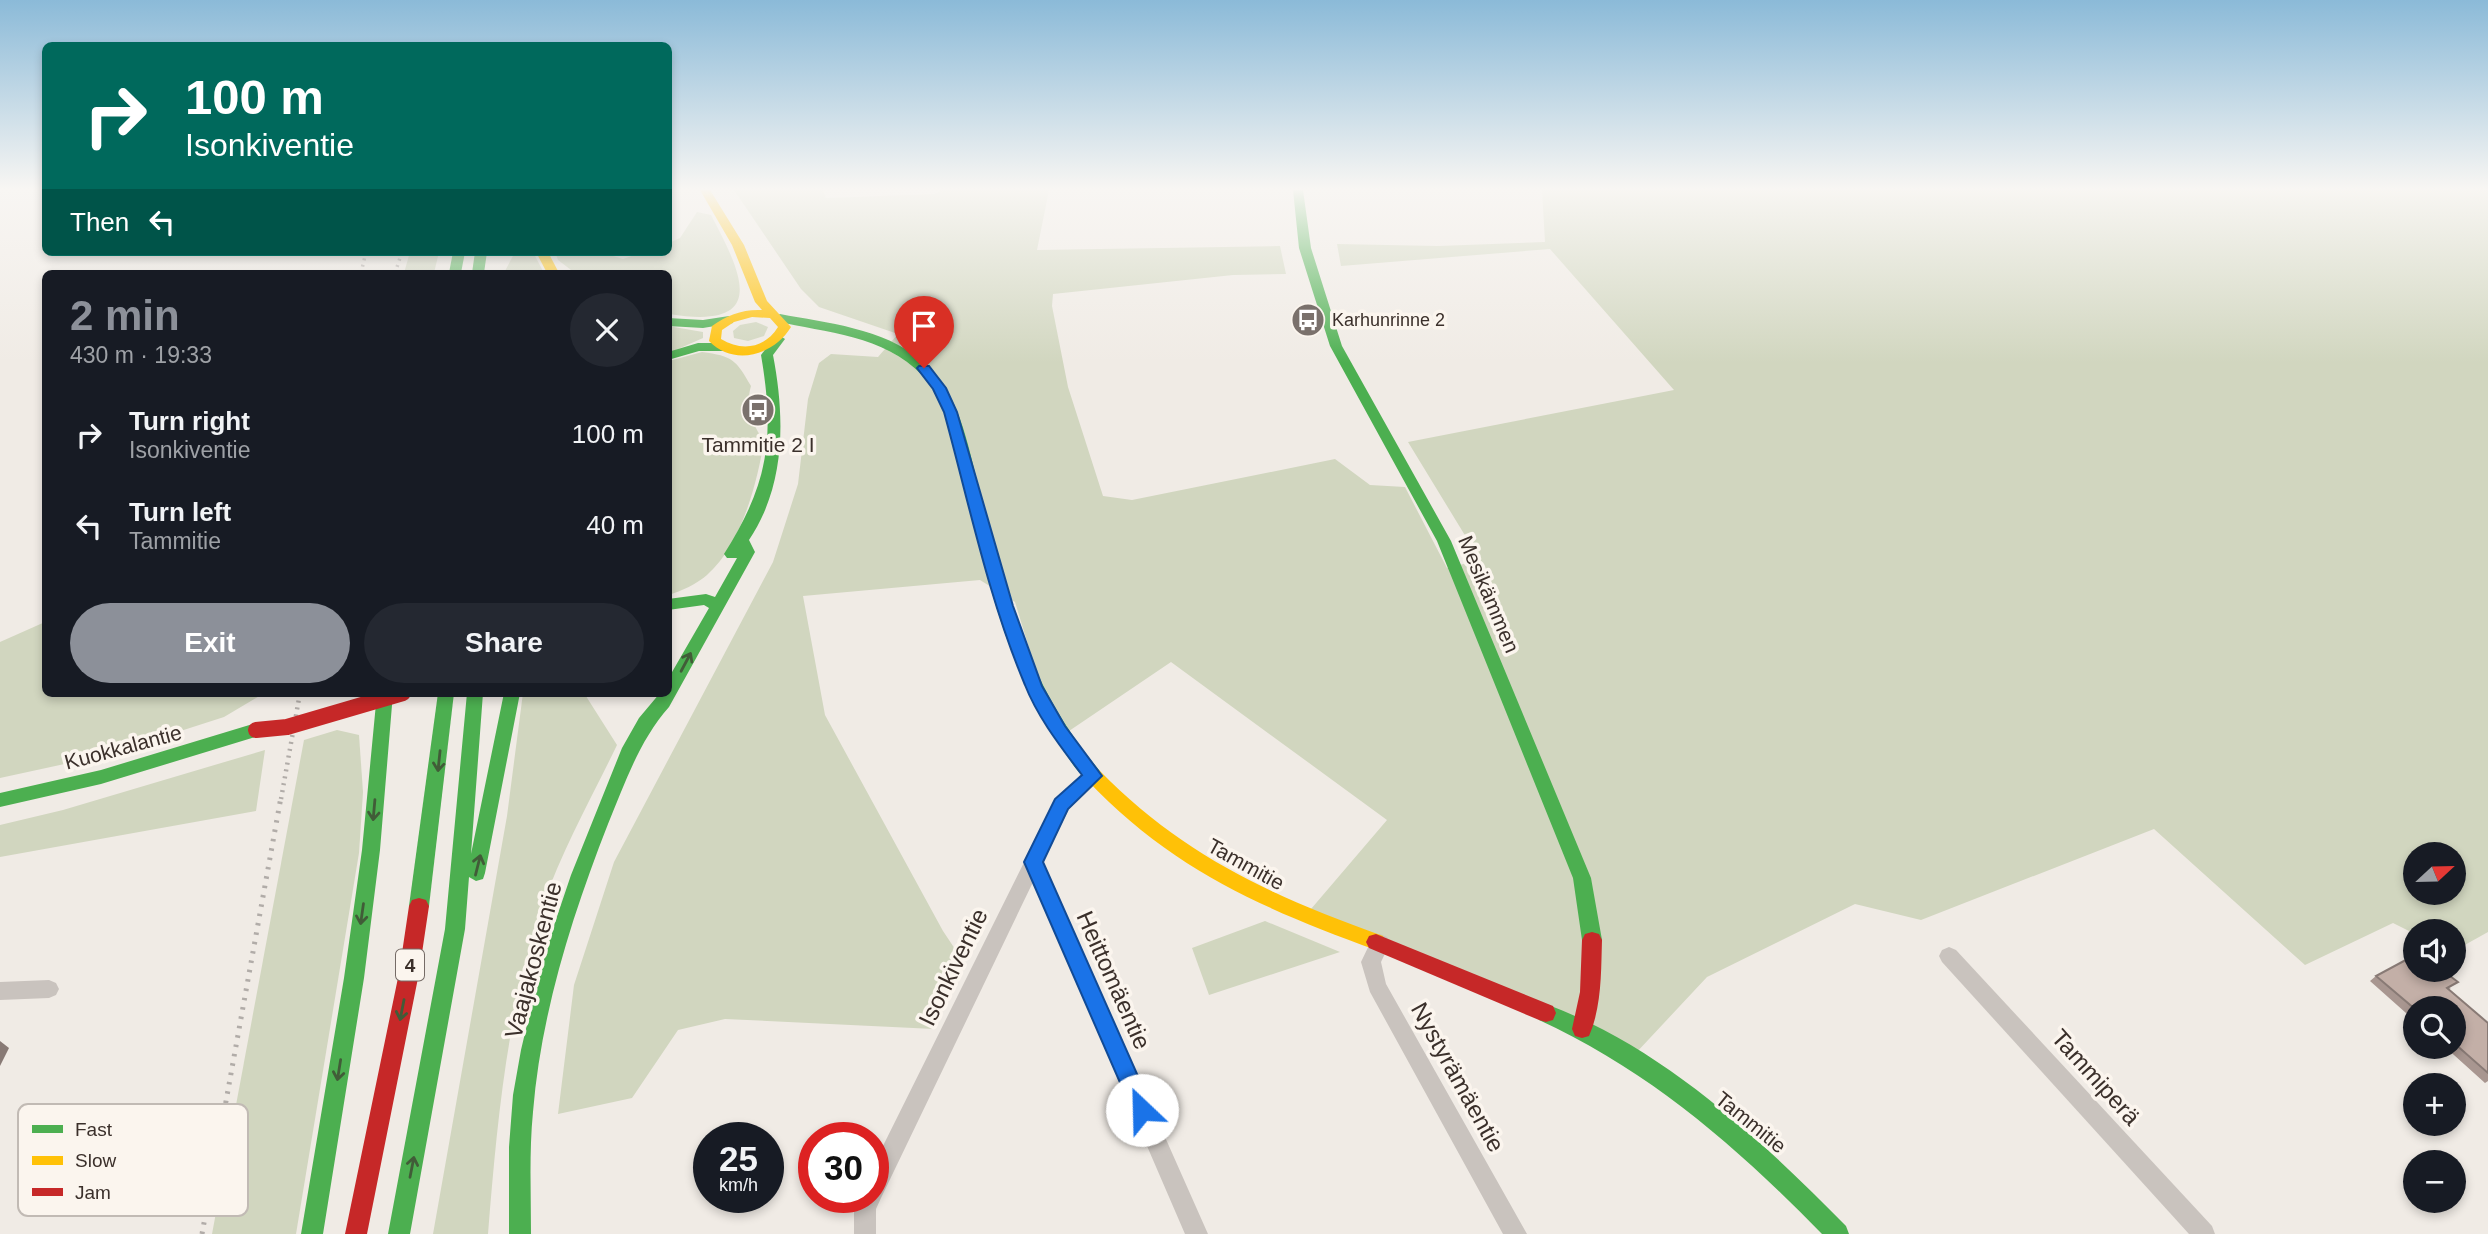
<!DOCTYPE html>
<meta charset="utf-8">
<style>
body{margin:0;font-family:Helvetica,sans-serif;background:#242831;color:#f1f3f6;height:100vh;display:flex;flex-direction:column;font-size:26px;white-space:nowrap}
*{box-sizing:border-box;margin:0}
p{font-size:23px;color:#9ea1a6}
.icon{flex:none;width:38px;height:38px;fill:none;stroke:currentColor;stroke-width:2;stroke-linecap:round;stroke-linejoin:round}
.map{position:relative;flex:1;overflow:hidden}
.sheet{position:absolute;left:42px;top:270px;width:630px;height:427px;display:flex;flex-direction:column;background:#171b24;border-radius:10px;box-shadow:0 4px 10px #0003}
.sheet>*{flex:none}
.guide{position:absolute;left:42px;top:42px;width:630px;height:214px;border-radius:10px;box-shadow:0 4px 10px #0003;background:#00695c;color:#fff;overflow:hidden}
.needle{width:46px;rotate:68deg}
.fabs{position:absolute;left:2403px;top:842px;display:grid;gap:14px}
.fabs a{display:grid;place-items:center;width:63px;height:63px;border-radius:50%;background:#171b24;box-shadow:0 4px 10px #0003;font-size:35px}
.speed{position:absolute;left:693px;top:1122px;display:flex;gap:14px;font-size:35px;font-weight:700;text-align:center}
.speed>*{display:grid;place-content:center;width:91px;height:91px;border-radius:50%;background:#171b24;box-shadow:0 4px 10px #0003;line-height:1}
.speed small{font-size:18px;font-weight:400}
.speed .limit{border:10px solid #d22;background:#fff;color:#111}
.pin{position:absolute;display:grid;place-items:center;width:60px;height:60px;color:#fff;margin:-72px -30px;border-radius:50% 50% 50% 0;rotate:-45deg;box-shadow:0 0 7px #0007}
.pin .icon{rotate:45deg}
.me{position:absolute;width:77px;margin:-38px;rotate:336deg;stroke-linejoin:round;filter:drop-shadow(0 0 5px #0008)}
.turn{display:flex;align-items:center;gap:24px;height:147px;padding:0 28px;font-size:32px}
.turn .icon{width:91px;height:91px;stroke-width:2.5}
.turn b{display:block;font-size:49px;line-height:60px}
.then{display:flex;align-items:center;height:66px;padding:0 28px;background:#0003;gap:14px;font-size:26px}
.round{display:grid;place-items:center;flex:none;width:74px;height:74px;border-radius:37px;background:#242831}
.head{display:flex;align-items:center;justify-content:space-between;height:119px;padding:0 28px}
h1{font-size:42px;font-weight:600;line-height:52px;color:#8c9099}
.button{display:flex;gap:14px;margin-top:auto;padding:14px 28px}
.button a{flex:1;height:80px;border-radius:42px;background:#8c9099;color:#fff;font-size:28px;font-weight:600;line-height:80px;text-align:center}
.button a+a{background:#242831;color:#f1f3f6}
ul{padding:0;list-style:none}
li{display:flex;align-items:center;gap:21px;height:91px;padding:0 28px}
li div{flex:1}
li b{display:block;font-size:26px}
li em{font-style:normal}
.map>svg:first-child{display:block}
</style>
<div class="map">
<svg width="2488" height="1234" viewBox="0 0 2488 1234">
<rect width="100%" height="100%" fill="#f0ebe5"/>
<g fill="#d1d6bf" fill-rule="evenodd">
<path d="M 734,190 L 823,190 L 826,198 L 935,194 L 942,190 L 1049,190 L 1037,250 L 1280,246 L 1286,274 L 1233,275 L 1053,294 L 1052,306 L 1068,387 L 1103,496 L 1132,500 L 1335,459 L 1370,485 L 1405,487 L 1447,568 L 1480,560 L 1408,442 L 1674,390 L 1550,249 L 1341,266 L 1337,244 L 1438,246 L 1545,242 L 1542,190 L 2488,190 L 2488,932 L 2454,951 L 2454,931 L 2415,931 L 2415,934 L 2393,923 L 2305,965 L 2154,829 L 1921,920 L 1855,904 L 1707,977 L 1635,1054 L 1311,909 L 1387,820 L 1171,662 L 1069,731 L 1040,684 L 1015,602 L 980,580 L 803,596 L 825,715 L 943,931 L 965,964 L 934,1029 L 725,1019 L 678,1030 L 632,1098 L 558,1114 L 574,985 L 614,862 L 773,562 L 798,484 L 808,399 L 819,363 L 831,354 L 878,357 L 898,334 L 819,307 L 801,289 ZM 2415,854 L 2454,854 L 2454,892 L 2415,892 Z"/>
<path d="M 697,212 L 711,215 C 744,277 768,330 669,314 L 668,273 L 575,273 L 558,260 L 555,252 L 600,252 L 623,259 L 643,252 L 668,252 L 669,243 L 680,238 Z"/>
<path d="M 410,252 L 439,252 L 434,273 L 404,273 Z"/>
<path d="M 515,252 L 533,252 L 544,273 L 504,273 Z"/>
<path d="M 756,322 L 768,327 L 764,336 L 748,341 L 734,338 L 733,331 L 740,325 Z"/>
<path d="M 668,326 L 703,332 L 703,338 L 669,353 Z"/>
<path d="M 702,352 C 733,356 736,360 751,386 C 745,406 752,424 764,441 C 757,484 741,545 707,575 C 697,584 681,591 669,595 L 669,361 Z"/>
<path d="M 45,622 L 46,693 L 261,695 L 224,717 L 106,755 L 0,778 L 0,642 Z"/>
<path d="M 523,693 L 584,693 L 617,745 C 592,797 562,850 543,905 C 507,1010 497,1123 488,1234 L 433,1234 L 507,816 Z"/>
<path d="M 337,730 L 359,735 L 363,792 L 359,853 L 296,1234 L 212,1234 L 304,740 Z"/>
<path d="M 265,750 L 256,811 L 0,857 L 0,825 L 63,810 Z"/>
<path d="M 1265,921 L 1340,952 L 1209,995 L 1192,948 Z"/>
</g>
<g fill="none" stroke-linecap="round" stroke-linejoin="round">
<g fill="#c9c3be" fill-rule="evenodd">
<path d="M 1093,769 L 1099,771 L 1102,776 L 1099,781 L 1069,809 L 1043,862 L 1208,1234 L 1185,1234 L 1033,882 L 881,1198 L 876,1209 L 876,1234 L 854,1234 L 854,1208 L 858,1197 L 873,1197 L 873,1166 L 1053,804 L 1087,771 Z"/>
<path d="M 1380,934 L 1387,937 L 1390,943 L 1381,962 L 1386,984 L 1527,1234 L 1503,1234 L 1370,992 L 1361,962 L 1373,937 Z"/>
<path d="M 1949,947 L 1956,950 L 2212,1226 L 2215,1234 L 2189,1234 L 1942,962 L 1939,956 L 1942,950 Z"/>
<path d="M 49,980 L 56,983 L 59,989 L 56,995 L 49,998 L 0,1000 L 0,982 Z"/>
</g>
<g fill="#4caf50" fill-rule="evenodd">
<path d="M 1293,190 L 1303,190 L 1311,248 L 1342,346 L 1451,541 L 1591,878 L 1602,940 L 1599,946 L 1592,948 L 1585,946 L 1582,940 L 1573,878 L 1437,541 L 1330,346 L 1299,248 Z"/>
<path d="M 453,252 L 465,252 L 461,273 L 449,273 Z"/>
<path d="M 475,252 L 487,252 L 484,273 L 472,273 Z"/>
<path d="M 780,314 C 827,323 883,328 921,360 C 960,392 967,443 979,488 C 988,526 998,564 1010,602 C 1029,664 1057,720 1099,770 L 1102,775 L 1099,780 C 1084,785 1073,764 1065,753 C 1027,699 1004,638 987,575 C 979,546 971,517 964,487 C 955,450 950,404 922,375 C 884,335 826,333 776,321 L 774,318 Z"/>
<path d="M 729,316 L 733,317 L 733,323 L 703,328 L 668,326 L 668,318 L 703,320 Z"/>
<path d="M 779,335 L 785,339 L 773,355 C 785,417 786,485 749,540 L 755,552 L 669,707 C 639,741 625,783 608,824 C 572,916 541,1013 533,1112 C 529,1152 531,1193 531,1234 L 509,1234 L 509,1147 L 513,1095 L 521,1050 L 542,961 L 571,875 L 622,748 L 639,718 L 660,693 L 668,693 L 668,679 L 709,608 L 704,605 L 668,610 L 668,599 L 706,594 L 715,597 L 737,558 L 727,558 L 724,554 C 769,483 775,437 761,355 L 775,336 Z"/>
<path d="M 698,343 L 724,343 L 730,347 L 724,351 L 699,351 L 668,360 L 668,352 Z"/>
<path d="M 377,693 L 393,693 L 380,850 L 364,978 L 323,1234 L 301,1234 L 344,978 L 362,850 Z"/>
<path d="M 438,693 L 454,693 L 429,906 L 426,912 L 419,914 L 412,912 L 409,906 Z"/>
<path d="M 467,693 L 483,693 L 471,854 L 504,693 L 520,693 L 485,873 L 483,879 L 476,881 L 469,877 L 465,929 L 410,1234 L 388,1234 L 445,929 Z"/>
<path d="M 256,723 L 262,725 L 265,730 L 262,735 L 101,784 L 0,807 L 0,793 L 101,770 Z"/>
<path d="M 1546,1004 C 1664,1048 1759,1138 1846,1226 L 1849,1234 L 1822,1234 C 1736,1146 1651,1072 1539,1020 L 1536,1013 L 1539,1006 Z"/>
</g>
<g fill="#ffc107" fill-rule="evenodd">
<path d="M 700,190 L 710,190 L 744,245 L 767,301 L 791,327 C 774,355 734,367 709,341 L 712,326 C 727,315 743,309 762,310 L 755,302 L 732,245 ZM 752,317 L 770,318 L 778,327 C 765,348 742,352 721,339 L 722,330 L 734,322 Z"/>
<path d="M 536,252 L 548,252 L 559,273 L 547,273 Z"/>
<path d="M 1093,768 L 1099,770 C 1183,856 1272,896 1383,936 L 1386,942 L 1383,948 L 1376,950 C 1263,909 1171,869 1087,780 L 1084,775 L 1087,770 Z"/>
</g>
<g fill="#c62828" fill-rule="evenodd">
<path d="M 419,898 L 426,900 L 429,906 L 419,973 L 367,1234 L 345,1234 L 399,973 L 409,906 L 412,900 Z"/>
<path d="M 1592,932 L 1599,934 L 1602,940 C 1601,971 1602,1006 1589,1036 L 1582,1038 L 1575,1036 L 1572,1029 L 1580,992 L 1582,940 L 1585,934 Z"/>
<path d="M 1376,934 L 1553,1006 L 1556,1013 L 1553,1020 L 1546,1022 L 1539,1020 L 1369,948 L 1366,942 L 1369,936 Z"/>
</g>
<g stroke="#b1aca8" stroke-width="3.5" stroke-dasharray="2 4.5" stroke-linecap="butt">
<path d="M 361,273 L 366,252"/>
<path d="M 395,273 L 402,252"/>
</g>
<path stroke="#b1aca8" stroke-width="4.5" stroke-dasharray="2 5" stroke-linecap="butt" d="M 281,799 L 300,693"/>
<path stroke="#b1aca8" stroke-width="5" stroke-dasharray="2.5 7" stroke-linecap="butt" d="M 202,1234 L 281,797"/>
<path stroke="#c62828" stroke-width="16" d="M 256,730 L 287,727 L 403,693"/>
</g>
<path fill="#a89690" d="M 2376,976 L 2451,988 L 2449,989 L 2488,1023 L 2488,1081 L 2485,1083 L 2444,1046 L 2454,1046 L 2454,1008 L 2415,1008 L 2415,1021 L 2370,981 Z"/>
<path fill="#887a75" d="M 0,1041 L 9,1048 L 0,1066 Z"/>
<path fill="#c3afa7" stroke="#887a75" stroke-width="2" d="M 2415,955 L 2415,970 L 2442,970 L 2458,982 L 2447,988 L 2488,1023 L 2488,1073 L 2454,1043 L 2454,1008 L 2415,1008 L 2415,1009 L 2376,976 Z"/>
<defs><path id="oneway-shaft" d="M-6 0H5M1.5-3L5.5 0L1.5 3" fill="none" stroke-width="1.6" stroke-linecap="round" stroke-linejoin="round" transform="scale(1.75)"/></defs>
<g stroke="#415c38">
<use href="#oneway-shaft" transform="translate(686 662) rotate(-62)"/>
<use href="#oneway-shaft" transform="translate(439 761) rotate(96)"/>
<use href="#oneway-shaft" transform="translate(374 810) rotate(95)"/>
<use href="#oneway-shaft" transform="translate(478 865) rotate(-76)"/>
<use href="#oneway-shaft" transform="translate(362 914) rotate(98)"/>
<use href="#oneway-shaft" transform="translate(402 1010) rotate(101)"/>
<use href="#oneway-shaft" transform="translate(339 1070) rotate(99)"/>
<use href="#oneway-shaft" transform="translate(412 1167) rotate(-79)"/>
</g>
<linearGradient id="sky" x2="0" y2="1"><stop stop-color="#8bbad8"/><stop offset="0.52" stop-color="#f8f6f3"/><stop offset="1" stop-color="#f8f6f3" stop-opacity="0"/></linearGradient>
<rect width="2488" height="363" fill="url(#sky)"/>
<path fill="#1a73e8" stroke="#114b97" stroke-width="2" d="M 919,366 L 929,366 L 946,388 L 957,412 L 1013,606 L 1042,686 L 1065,726 L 1102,776 L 1068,809 L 1043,862 L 1153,1110 L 1150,1117 L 1142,1120 L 1135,1117 L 1024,862 L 1055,799 L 1082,775 C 1061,747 1038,718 1025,685 C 988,597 969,503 944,412 L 933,389 L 917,368 Z"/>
<defs>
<symbol id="bus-disc" viewBox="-11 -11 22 22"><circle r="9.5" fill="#7a716c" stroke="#fbf5ee"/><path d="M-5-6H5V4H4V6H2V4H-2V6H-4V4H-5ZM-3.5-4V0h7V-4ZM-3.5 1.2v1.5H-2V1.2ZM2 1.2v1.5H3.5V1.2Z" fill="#fff"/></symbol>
</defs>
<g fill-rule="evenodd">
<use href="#bus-disc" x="1289" y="301" width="38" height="38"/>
<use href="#bus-disc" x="739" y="391" width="38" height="38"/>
</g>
<g text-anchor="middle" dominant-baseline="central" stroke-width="7" stroke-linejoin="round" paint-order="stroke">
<g font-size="18" fill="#3b302b" stroke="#fbf5ee" text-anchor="start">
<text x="1332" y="320">Karhunrinne 2</text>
</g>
<rect fill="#fbf5ee" stroke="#756b66" stroke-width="2" x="396" y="949.5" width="28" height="31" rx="5"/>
<g font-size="19" font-weight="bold" fill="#3b302b">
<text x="410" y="965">4</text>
</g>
<g font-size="21" fill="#3b302b" stroke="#fbf5ee">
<text x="758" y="444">Tammitie 2 I</text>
</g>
<g font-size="21" fill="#3b302b" stroke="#fbf5ee">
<text transform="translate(1489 594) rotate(67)">Mesikämmen</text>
<text transform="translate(123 747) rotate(-15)">Kuokkalantie</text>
<text transform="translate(1246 864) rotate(29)">Tammitie</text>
<text transform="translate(1751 1122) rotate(39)">Tammitie</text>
</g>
<g font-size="24" fill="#3b302b" stroke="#fbf5ee">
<text transform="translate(533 960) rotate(-75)">Vaajakoskentie</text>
<text transform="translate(953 967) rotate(-64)">Isonkiventie</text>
<text transform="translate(1114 980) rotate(66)">Heittomäentie</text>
<text transform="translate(1458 1077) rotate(61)">Nystyrämäentie</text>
<text transform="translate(2096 1077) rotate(48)">Tammiperä</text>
</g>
</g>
<rect x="18" y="1104" width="230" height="112" rx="10" fill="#fbf5ee" stroke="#c1bab4" stroke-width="2"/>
<rect x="32" y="1125" width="31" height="8" fill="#4caf50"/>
<rect x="32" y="1156" width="31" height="9" fill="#ffc107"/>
<rect x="32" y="1188" width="31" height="8" fill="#c62828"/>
<g font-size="19" fill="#3b302b">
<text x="75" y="1136">Fast</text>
<text x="75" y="1167">Slow</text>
<text x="75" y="1199">Jam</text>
</g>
</svg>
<div class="fabs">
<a><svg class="needle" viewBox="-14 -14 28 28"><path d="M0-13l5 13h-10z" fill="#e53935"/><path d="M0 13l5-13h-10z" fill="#9ea1a6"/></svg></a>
<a><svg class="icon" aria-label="sound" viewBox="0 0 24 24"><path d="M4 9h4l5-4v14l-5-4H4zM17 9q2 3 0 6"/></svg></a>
<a><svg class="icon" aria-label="search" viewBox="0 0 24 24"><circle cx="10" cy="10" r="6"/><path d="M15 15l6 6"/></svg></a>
<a>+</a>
<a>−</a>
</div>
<div class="speed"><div>25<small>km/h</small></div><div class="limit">30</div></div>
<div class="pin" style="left:924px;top:368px;background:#d93025"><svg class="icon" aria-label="arrive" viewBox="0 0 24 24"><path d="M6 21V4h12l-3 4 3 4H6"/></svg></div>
<svg class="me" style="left:1142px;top:1110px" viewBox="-20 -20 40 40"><circle r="19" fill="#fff"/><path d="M0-13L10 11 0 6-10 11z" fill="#1a73e8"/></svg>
<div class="guide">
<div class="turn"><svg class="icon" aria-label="right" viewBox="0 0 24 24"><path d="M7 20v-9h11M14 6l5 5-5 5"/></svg><div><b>100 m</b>Isonkiventie</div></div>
<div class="then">Then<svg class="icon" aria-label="left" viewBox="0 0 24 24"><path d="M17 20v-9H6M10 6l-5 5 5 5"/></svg></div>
</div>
<section class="sheet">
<div class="head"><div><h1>2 min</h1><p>430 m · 19:33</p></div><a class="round"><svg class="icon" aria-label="close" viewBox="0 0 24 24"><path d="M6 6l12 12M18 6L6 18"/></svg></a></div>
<ul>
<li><svg class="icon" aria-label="right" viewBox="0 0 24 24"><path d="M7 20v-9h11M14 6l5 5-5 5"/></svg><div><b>Turn right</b><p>Isonkiventie</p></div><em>100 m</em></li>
<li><svg class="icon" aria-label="left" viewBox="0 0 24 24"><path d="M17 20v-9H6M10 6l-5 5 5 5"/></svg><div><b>Turn left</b><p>Tammitie</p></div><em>40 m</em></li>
</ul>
<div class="button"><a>Exit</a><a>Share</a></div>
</section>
</div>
